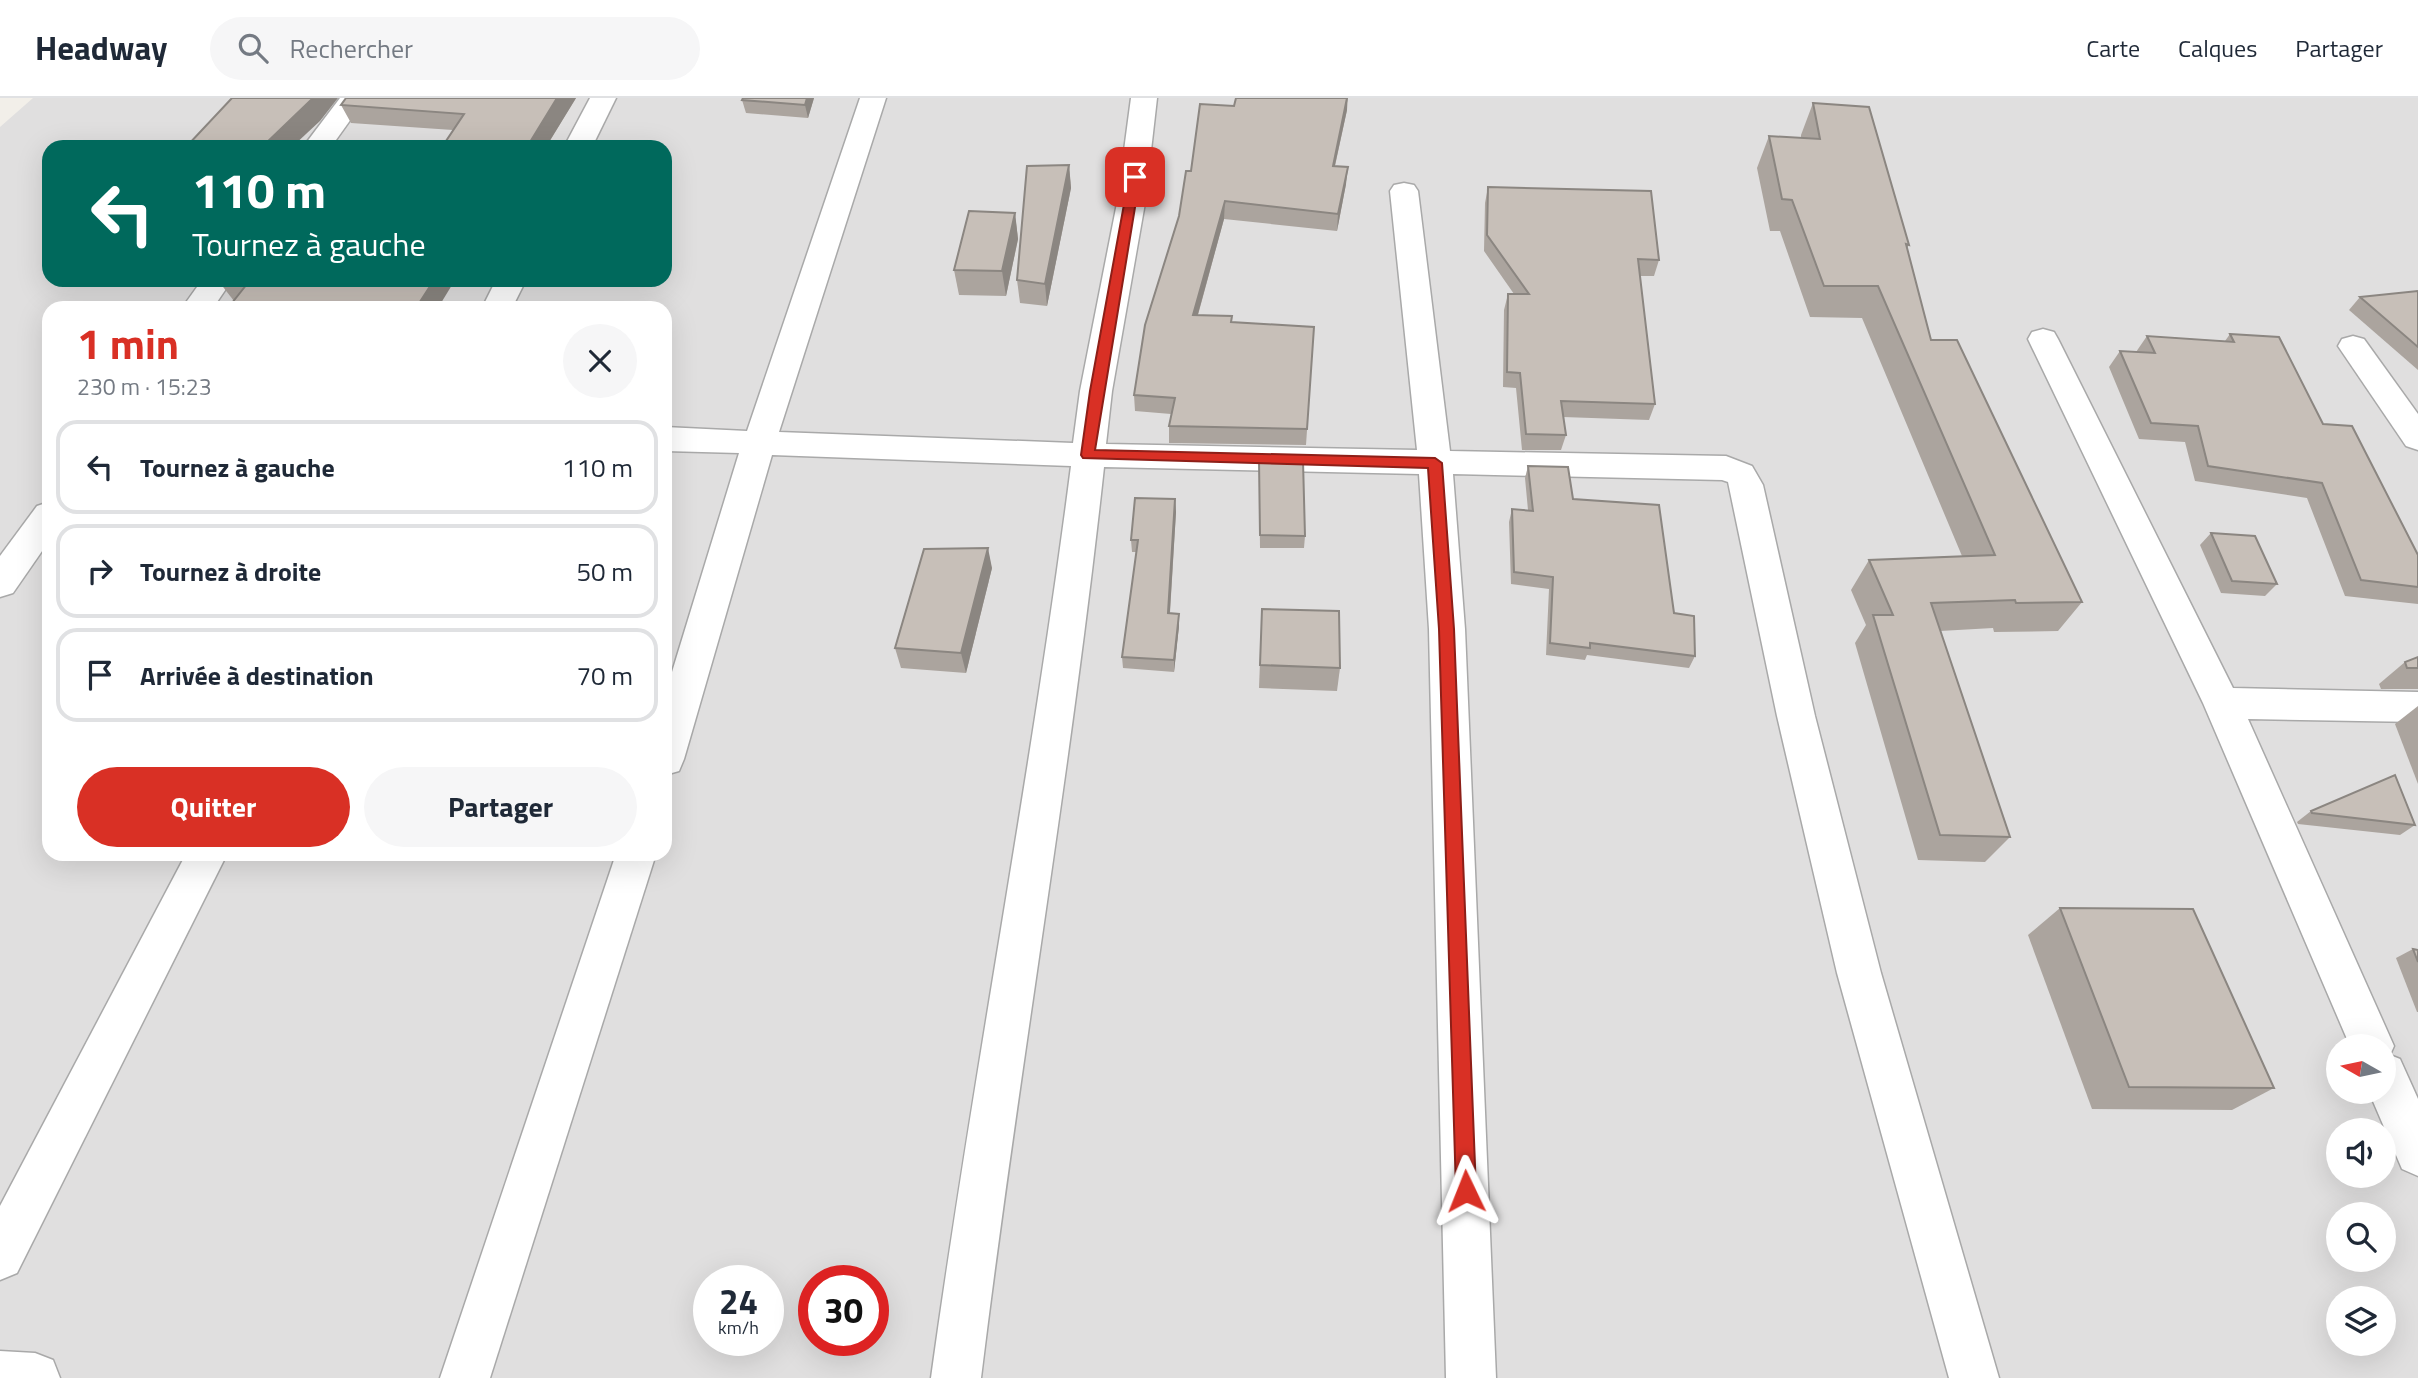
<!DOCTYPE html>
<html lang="fr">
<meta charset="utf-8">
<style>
body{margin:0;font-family:"Titillium Web",sans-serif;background:#f6f6f7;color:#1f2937;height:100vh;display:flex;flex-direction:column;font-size:26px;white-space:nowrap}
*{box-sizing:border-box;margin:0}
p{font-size:23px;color:#747a83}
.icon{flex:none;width:38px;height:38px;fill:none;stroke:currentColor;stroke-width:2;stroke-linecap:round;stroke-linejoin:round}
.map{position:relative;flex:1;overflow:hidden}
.details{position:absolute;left:42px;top:203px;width:630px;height:560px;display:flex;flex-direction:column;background:#fff;border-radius:21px;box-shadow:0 7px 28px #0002}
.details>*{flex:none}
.banner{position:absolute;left:42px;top:42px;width:630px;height:147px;border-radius:21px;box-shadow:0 7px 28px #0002;background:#00695c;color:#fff;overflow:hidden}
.needle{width:46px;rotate:279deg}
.buttons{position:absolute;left:2326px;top:936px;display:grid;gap:14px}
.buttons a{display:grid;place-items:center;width:70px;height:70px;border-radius:50%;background:#fff;box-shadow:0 7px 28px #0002;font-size:35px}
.speed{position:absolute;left:693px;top:1167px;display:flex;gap:14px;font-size:35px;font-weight:700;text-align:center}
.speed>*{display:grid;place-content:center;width:91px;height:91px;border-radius:50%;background:#fff;box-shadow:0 7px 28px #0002;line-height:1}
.speed small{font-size:18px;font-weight:400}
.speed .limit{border:10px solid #d22;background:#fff;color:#111}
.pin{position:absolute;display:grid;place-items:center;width:60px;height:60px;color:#fff;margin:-30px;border-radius:14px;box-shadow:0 4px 10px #0006}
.me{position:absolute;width:77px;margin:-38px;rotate:358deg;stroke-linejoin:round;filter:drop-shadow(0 0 5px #0008)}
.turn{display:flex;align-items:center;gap:24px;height:147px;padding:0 35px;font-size:32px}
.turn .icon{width:91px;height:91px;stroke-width:2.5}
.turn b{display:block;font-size:49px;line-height:60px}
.round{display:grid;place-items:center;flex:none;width:74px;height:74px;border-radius:37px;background:#f6f6f7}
.overview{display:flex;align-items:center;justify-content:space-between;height:119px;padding:0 35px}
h1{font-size:42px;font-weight:700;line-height:52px;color:#d93025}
.button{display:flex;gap:14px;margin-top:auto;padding:14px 35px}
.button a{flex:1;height:80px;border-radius:42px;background:#d93025;color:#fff;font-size:28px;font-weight:700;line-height:80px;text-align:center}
.button a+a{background:#f6f6f7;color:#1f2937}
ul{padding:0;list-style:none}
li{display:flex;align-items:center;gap:21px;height:94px;margin:0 14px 10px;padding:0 21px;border:4px solid #e0e1e3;border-radius:21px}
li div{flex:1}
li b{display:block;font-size:26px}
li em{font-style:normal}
header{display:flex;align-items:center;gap:42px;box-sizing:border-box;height:98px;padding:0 35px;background:#fff;border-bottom:2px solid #e0e1e3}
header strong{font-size:33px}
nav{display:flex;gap:38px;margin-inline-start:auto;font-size:24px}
.search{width:490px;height:63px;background:#f6f6f7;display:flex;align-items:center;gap:18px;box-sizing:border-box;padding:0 24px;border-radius:38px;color:#747a83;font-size:26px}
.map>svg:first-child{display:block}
</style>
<header>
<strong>Headway</strong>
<div class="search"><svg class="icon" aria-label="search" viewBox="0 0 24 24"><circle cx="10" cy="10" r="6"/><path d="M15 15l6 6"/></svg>Rechercher</div>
<nav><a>Carte</a><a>Calques</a><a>Partager</a></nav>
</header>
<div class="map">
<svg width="2418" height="1280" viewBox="0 0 2418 1280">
<rect width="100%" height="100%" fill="#f2efe9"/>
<path fill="#e0dfdf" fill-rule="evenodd" d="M 33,0 L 2418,0 L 2418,1280 L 0,1280 L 0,29 ZM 49,49 L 665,49 L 665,182 L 49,182 ZM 49,210 L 665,210 L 665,756 L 49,756 ZM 2338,948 L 2384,948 L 2384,994 L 2338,994 ZM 2338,1032 L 2384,1032 L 2384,1078 L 2338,1078 ZM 2338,1116 L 2384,1116 L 2384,1162 L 2338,1162 ZM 709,1183 L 768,1183 L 768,1242 L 709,1242 ZM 814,1183 L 873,1183 L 873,1242 L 814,1242 ZM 2338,1200 L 2384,1200 L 2384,1246 L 2338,1246 Z"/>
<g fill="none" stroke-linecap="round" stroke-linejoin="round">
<defs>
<g id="minor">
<path d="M 340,0 L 366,0 L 331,49 L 303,49 Z"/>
<path d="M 590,0 L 616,0 L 592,49 L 564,49 Z"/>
<path d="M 860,0 L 886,0 L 779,334 L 1073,345 L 1080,293 L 1117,105 L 1131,0 L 1157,0 L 1145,105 L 1112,293 L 1106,346 L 1417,352 L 1390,93 L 1394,87 L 1404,85 L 1414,87 L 1418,93 L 1450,353 L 1726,358 L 1752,368 L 1763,387 L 1815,618 L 1881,875 L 1999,1280 L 1949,1280 L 1837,875 L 1777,618 L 1728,384 L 1722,382 L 1453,376 L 1465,531 L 1496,1280 L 1446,1280 L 1429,531 L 1419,376 L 1104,369 C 1071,674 1018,976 981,1280 L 931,1280 C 973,975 1032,673 1071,368 L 772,357 L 684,661 L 679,673 L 665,677 L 665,597 L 739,355 L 665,353 L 665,329 L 747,333 Z"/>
<path d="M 202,182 L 232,182 L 213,210 L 182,210 Z"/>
<path d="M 496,182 L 526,182 L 512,210 L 482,210 Z"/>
<path d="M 2043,231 L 2054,234 L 2058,241 L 2233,590 L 2418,594 L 2418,624 L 2248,621 L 2394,948 L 2390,957 L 2400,961 L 2418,1001 L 2418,1078 L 2402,1071 L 2369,994 L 2384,994 L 2384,948 L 2350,948 L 2203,605 L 2028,241 L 2032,234 Z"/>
<path d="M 2353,238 L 2364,241 L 2418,316 L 2418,352 L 2406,348 L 2338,248 L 2342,241 Z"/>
<path d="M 49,404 L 49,443 L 13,495 L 0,499 L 0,458 L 37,408 Z"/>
<path d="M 186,756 L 227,756 L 17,1175 L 0,1182 L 0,1108 Z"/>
<path d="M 616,756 L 656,756 L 490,1280 L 440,1280 Z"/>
<path d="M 0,1253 L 35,1255 L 53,1262 L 60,1280 L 0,1280 Z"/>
</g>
</defs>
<use href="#minor" stroke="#a9a9a9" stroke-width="3"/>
<use href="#minor" fill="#fff" fill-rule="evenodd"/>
</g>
<g fill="#aba49e">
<path d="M 346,0 L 576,0 L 546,49 L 442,49 L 453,32 L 351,25 L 341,7 Z"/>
<path d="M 814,0 L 808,20 L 746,15 L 742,2 Z"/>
<path d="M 1236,0 L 1348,0 L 1347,12 L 1335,68 L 1346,86 L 1337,133 L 1224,121 L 1198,217 L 1232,224 L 1314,229 L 1306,347 L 1169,345 L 1169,328 L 1171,316 L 1135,313 L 1134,297 L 1191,73 L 1234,8 Z"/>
<path d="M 1813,5 L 1909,147 L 1907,150 L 1931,242 L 2082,504 L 2058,533 L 1994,534 L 1993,530 L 1940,533 L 2010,739 L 1985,764 L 1918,762 L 1855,545 L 1866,527 L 1851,492 L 1869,462 L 1962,458 L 1862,220 L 1810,219 L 1780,133 L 1770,133 L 1757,70 L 1769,38 L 1801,40 L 1801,37 Z"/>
<path d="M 1069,67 L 1071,90 L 1047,208 L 1020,205 L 1017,182 Z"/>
<path d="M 1488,89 L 1659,162 L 1654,178 L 1640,178 L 1655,306 L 1649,322 L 1563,319 L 1566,337 L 1561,352 L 1522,352 L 1516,290 L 1503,289 L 1504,212 L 1508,196 L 1514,196 L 1484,153 L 1485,105 Z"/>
<path d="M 1015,115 L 1018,141 L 1006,198 L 959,197 L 954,172 Z"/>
<path d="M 455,182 L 234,203 L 220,185 Z"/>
<path d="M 2418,193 L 2418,272 L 2349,212 L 2360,199 Z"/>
<path d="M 2230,236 L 2323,326 L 2418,457 L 2418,506 L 2345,498 L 2307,400 L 2195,383 L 2185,344 L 2139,341 L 2109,269 L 2120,253 L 2136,254 L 2147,238 L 2225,243 Z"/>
<path d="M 1259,362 L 1305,438 L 1304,450 L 1260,450 Z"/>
<path d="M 1528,368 L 1573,401 L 1674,515 L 1695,558 L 1689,570 L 1587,557 L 1585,562 L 1546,557 L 1549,491 L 1511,486 L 1509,424 L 1512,411 L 1528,412 L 1525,380 Z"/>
<path d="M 1175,401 L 1176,414 L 1170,515 L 1179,516 L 1179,528 L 1174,574 L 1123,570 L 1122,559 L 1137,454 L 1132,454 L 1131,442 Z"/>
<path d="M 2211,435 L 2277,486 L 2265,498 L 2221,495 L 2200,447 Z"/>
<path d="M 992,470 L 966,575 L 901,570 L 895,550 Z"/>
<path d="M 1262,511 L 1340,570 L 1337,593 L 1259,590 Z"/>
<path d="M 2418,559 L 2418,591 L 2381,591 L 2379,586 L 2405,564 Z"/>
<path d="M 2418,608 L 2418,686 L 2395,626 Z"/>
<path d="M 2311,713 L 2415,727 L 2400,737 L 2298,726 L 2297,724 Z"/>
<path d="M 2060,810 L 2274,990 L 2232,1012 L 2092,1011 L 2028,837 Z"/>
<path d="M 2413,851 L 2418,852 L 2418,914 L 2417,914 L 2396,860 Z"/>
</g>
<g fill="#8b8681">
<path d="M 313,0 L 338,0 L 320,23 L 292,49 L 262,49 Z"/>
<path d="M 557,0 L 576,0 L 546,49 L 527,49 Z"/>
<path d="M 807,0 L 814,0 L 808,20 L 805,7 Z"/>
<path d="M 1347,0 L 1347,12 L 1331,85 L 1333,68 Z"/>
<path d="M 1069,67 L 1071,90 L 1047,208 L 1045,186 Z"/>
<path d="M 1348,69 L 1346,86 L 1337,133 L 1338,116 Z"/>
<path d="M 1225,103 L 1224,121 L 1193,234 L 1193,217 Z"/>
<path d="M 1015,115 L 1018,141 L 1006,198 L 1002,173 Z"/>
<path d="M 434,182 L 455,182 L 438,210 L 416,210 Z"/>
<path d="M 1175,401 L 1176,414 L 1169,527 L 1168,515 Z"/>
<path d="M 988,450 L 992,470 L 966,575 L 961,555 Z"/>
<path d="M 1179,516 L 1179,528 L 1174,574 L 1174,562 Z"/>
</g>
<g fill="#c7bfb8" stroke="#8b8681" stroke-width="2">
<path d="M 232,0 L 313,0 L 262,49 L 186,49 Z"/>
<path d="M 346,0 L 557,0 L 527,49 L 442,49 L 464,16 L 341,7 Z"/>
<path d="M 743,0 L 807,0 L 805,7 L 742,2 Z"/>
<path d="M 1236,0 L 1347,0 L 1333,68 L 1348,69 L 1338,116 L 1225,103 L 1193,217 L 1232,218 L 1231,224 L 1314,229 L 1307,331 L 1169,328 L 1175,300 L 1134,297 L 1145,227 L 1179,118 L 1186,73 L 1191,73 L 1200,6 L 1234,8 Z"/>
<path d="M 1813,5 L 1869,9 L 1909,147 L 1906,146 L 1931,242 L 1957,242 L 2082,504 L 2016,505 L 2015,502 L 1931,505 L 2010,739 L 1940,737 L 1873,517 L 1893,517 L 1869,462 L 1995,457 L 1878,188 L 1824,188 L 1792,102 L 1782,101 L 1769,38 L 1820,41 Z"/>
<path d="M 1069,67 L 1045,186 L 1017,182 L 1027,68 Z"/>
<path d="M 1488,89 L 1651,93 L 1659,162 L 1638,161 L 1655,306 L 1561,303 L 1566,337 L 1526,336 L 1520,275 L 1507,274 L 1508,196 L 1529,196 L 1487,137 Z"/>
<path d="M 969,113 L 1015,115 L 1002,173 L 954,172 Z"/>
<path d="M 222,182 L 434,182 L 416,210 L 228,210 L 247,186 L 220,185 Z"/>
<path d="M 2418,193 L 2418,249 L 2360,199 Z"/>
<path d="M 2230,236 L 2279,239 L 2323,326 L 2352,328 L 2418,457 L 2418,489 L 2361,482 L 2322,385 L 2208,368 L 2198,328 L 2151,325 L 2120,253 L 2155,255 L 2147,238 L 2234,244 Z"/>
<path d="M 1259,362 L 1303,363 L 1305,438 L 1260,437 Z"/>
<path d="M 1528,368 L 1568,369 L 1573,401 L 1659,407 L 1674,515 L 1694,518 L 1695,558 L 1590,545 L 1590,550 L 1550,545 L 1553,479 L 1514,474 L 1512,411 L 1533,413 Z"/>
<path d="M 1135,400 L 1175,401 L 1168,515 L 1179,516 L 1174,562 L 1122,559 L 1138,442 L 1131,442 Z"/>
<path d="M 2211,435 L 2255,438 L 2277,486 L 2232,483 Z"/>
<path d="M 988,450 L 961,555 L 895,550 L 924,451 Z"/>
<path d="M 1262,511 L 1339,513 L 1340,570 L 1260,567 Z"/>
<path d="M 2418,559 L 2418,570 L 2407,570 L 2405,564 Z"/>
<path d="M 2395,677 L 2415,727 L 2312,715 L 2311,713 Z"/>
<path d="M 2060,810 L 2193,811 L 2274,990 L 2129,989 Z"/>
<path d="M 2413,851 L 2418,852 L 2418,864 Z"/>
</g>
<path fill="#d93025" stroke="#8d1f18" stroke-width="2" d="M 1135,76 L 1140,79 L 1095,352 L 1435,360 L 1442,365 L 1454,531 L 1476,1093 L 1473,1100 L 1466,1103 L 1459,1100 L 1456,1093 L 1439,531 L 1428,370 L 1083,360 L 1081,357 L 1090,293 L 1129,79 Z"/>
</svg>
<div class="buttons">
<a><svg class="needle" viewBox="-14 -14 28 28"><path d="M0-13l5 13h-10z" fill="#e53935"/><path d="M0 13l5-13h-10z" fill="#747a83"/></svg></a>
<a><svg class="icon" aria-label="sound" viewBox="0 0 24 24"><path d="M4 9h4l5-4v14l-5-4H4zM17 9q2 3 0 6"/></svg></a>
<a><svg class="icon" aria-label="search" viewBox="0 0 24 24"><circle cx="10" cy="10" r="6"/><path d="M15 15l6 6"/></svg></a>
<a><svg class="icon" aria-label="layers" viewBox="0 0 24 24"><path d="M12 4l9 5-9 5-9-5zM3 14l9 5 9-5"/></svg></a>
</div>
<div class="speed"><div>24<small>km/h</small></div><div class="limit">30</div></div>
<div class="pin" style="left:1135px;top:79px;background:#d93025"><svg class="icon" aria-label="arrive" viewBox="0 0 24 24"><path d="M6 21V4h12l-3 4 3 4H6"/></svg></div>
<svg class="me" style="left:1466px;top:1093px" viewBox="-20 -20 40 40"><path d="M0-17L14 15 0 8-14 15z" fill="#d93025" stroke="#fff" stroke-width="4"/></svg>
<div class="banner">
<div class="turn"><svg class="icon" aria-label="left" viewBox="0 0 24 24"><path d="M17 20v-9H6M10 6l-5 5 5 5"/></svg><div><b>110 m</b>Tournez à gauche</div></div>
</div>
<section class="details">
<div class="overview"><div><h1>1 min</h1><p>230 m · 15:23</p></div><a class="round"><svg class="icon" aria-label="close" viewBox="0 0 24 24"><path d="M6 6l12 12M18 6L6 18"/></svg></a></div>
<ul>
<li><svg class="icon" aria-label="left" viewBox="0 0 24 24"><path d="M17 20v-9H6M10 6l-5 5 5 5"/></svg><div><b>Tournez à gauche</b></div><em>110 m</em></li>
<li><svg class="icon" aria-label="right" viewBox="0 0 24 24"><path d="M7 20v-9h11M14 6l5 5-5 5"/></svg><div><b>Tournez à droite</b></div><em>50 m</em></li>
<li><svg class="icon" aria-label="arrive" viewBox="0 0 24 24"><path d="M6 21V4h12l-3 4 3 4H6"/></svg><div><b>Arrivée à destination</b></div><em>70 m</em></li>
</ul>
<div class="button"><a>Quitter</a><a>Partager</a></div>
</section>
</div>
